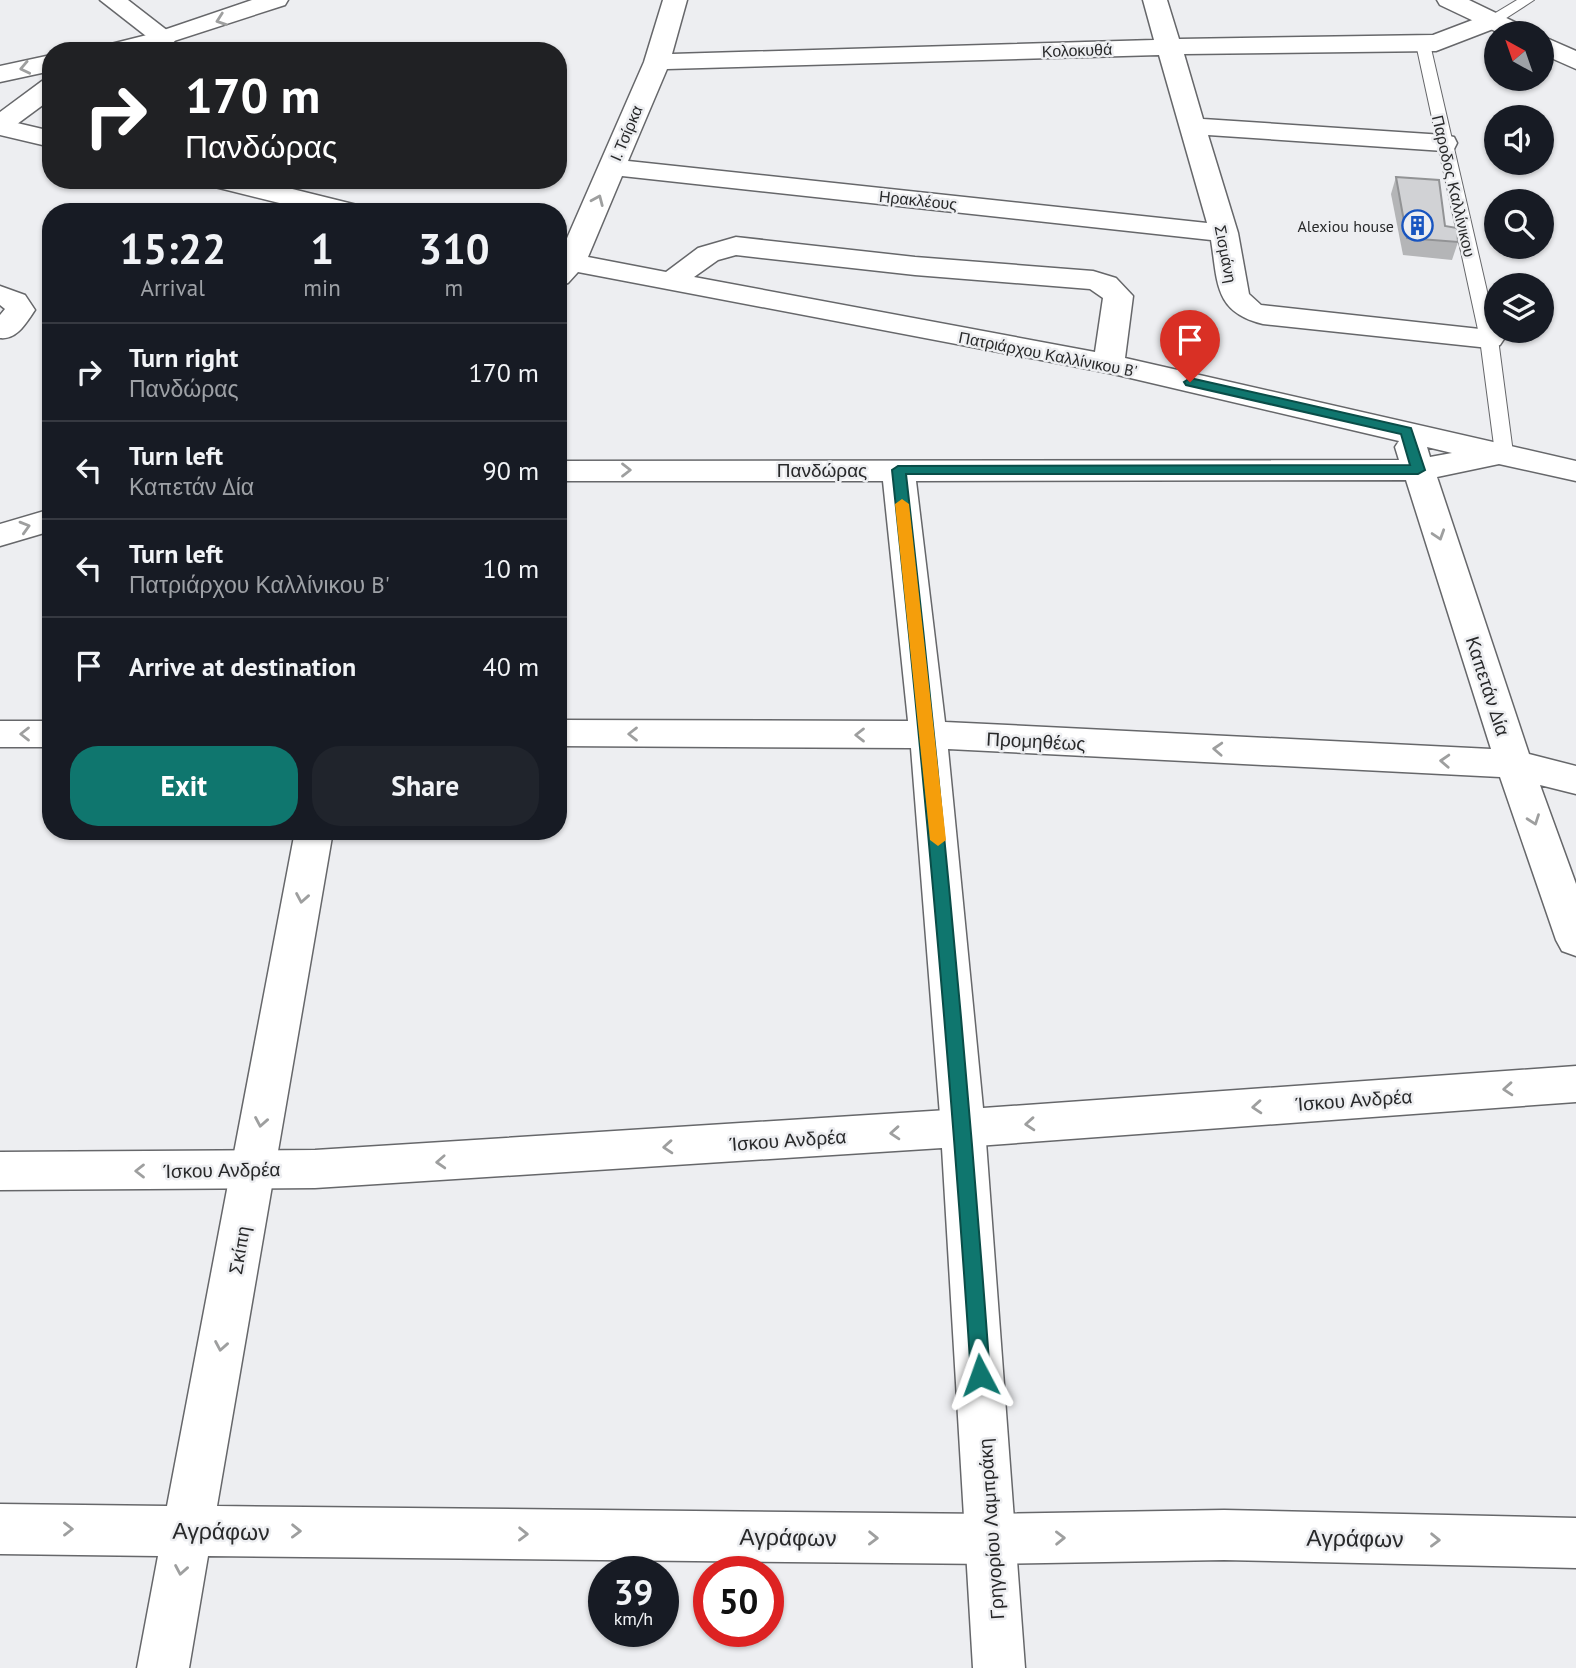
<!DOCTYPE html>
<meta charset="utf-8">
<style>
body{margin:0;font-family:"PT Sans",sans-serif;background:#20242c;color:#f1f3f6;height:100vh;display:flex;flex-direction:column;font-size:26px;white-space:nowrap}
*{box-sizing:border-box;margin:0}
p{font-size:23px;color:#9ea1a6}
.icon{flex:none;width:38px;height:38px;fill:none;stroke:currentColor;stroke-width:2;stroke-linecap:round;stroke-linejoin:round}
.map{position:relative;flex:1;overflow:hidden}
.sheet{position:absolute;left:42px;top:203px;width:525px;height:637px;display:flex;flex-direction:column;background:#171b24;border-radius:28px;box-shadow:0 2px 5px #0004}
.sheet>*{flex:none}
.guide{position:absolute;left:42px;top:42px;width:525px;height:147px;border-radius:28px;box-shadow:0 2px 5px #0004;background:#202124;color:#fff;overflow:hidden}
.needle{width:46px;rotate:320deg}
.tools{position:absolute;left:1484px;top:21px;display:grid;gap:14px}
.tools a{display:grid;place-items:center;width:70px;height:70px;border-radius:50%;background:#171b24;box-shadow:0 2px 5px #0004;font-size:35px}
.speed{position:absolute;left:588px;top:1556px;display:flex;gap:14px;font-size:35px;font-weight:700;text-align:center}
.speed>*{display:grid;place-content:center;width:91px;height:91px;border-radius:50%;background:#171b24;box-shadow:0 2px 5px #0004;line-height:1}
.speed small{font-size:18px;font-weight:400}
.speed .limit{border:10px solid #d22;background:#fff;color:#111}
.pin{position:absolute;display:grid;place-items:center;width:60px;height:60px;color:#fff;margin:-72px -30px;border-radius:50% 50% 50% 0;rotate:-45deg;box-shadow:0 0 7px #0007}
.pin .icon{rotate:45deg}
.me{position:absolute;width:77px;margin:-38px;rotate:356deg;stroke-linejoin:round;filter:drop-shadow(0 0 5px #0008)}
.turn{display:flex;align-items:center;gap:24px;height:147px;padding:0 28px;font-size:32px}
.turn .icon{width:91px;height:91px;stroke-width:2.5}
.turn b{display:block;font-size:49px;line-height:60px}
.eta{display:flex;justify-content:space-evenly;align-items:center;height:119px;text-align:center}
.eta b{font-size:42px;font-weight:600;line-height:49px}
.button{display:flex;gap:14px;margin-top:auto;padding:14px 28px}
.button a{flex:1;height:80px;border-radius:28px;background:#0f766e;color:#fff;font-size:28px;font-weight:600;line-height:80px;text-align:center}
.button a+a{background:#20242c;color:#f1f3f6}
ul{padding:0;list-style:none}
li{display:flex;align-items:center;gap:21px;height:98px;padding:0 28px;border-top:2px solid #363941}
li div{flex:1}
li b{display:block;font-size:26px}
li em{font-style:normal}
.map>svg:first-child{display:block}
</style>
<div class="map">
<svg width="1576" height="1668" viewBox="0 0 1576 1668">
<rect width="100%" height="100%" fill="#edeef1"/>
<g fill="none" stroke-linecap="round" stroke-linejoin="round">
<defs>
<g id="lane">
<path d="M 1517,0 L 1534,0 L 1497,24 L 1487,24 L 1487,18 Z"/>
<path d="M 1423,40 L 1430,44 L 1498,339 L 1513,453 L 1504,459 L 1495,453 L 1480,339 L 1416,44 Z"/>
</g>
<g id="street">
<path d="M 100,0 L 128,0 L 177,38 L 173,43 L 155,43 Z"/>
<path d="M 663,0 L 687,0 L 672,54 L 1154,40 L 1143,0 L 1167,0 L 1179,39 L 1433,35 L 1483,16 L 1501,16 L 1504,21 L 1501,26 L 1436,51 L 1184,54 L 1203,119 L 1444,135 L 1454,137 L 1457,143 L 1454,149 L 1444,151 L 1208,135 L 1238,233 L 1249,294 L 1261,305 L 1489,330 L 1500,333 L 1504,339 L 1500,345 L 1489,348 L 1263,324 C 1214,312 1218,283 1211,240 L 622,176 L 588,257 L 666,272 L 698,248 L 736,237 L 915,257 L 1093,271 L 1116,278 L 1133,296 L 1125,358 L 1576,461 L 1576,481 L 1499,464 L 1437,477 L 1529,754 L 1576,766 L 1576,794 L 1540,785 L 1576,884 L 1576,956 L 1562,951 L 1556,940 L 1500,777 L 948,749 L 983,1108 L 1576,1066 L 1576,1102 L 963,1147 L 948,1141 L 941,1128 L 911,748 L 558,746 L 558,720 L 908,721 L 883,481 L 558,481 L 558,461 L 1399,460 L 1395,447 L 1399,441 L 1109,373 L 578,272 L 568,283 L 558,286 L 558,251 L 561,252 L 644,62 ZM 1159,55 L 1207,223 L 628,161 L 667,69 ZM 736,255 L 915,275 L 1090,289 L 1103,298 L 1095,352 L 694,277 L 718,260 ZM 1427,447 L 1452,453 L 1430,457 ZM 1406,480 L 1491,749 L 945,722 L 916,481 Z"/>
<path d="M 0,119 L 51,131 L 51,147 L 0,135 Z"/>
<path d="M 207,180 L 256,180 L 361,206 L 365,212 L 316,212 L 211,186 Z"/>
<path d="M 0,286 L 25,295 L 35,310 C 26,323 17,340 0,338 L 0,315 L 5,309 L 0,305 Z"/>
<path d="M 51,509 L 51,531 L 0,546 L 0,524 Z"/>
<rect x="0" y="721" width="51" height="26"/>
<path d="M 295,831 L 333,831 L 217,1506 L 992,1514 L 1224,1510 L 1576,1518 L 1576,1568 L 1224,1560 L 992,1564 L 208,1556 L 189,1668 L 137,1668 L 158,1556 L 0,1554 L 0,1504 L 167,1506 Z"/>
</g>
<g id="secondary">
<path d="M 252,0 L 288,0 L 285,5 L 143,51 L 99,51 L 103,46 L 155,33 Z"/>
<path d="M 1437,0 L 1469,0 L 1527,28 L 1531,33 L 1499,33 L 1440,5 Z"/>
<path d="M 1542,36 L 1576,51 L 1576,69 L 1542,54 Z"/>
<path d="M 51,55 L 51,71 L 0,82 L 0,66 Z"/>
<path d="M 51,79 L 51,99 L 9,130 L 0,132 L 0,112 L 42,81 Z"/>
<path d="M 963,1109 L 978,1115 L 985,1128 L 1025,1668 L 973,1668 L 942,1148 L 315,1188 L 0,1190 L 0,1152 L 315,1150 Z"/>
</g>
</defs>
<use href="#lane" stroke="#66676a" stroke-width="2"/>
<use href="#street" stroke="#66676a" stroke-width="3"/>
<use href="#secondary" stroke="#66676a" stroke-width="3"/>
<use href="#lane" fill="#fff" fill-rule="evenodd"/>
<use href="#street" fill="#fff" fill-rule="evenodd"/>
<use href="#secondary" fill="#fff" fill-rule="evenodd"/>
</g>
<path fill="#b4b5b7" d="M 1396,177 L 1445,226 L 1458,242 L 1452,260 L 1403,255 L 1391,194 Z"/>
<path fill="#d1d2d5" stroke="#929395" stroke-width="2" d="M 1396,177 L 1439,180 L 1445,226 L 1457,228 L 1458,242 L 1407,238 Z"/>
<defs><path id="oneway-chevron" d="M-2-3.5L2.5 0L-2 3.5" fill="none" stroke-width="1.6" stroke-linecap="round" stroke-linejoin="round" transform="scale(1.75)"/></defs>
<g stroke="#9e9f9f">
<use href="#oneway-chevron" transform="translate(221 20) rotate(161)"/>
<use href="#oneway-chevron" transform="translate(25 68) rotate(168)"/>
<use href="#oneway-chevron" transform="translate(598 200) rotate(-67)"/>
<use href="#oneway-chevron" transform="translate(626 470)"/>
<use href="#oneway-chevron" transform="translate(25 527) rotate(-16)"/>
<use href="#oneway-chevron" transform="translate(1439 535) rotate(72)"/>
<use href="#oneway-chevron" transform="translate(25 734) rotate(180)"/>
<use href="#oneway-chevron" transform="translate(633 734) rotate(-180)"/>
<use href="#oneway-chevron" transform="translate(860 735) rotate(-180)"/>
<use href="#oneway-chevron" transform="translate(1218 749) rotate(-177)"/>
<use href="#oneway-chevron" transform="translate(1445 761) rotate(-177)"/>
<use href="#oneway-chevron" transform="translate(1534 820) rotate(70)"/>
<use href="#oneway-chevron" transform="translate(302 898) rotate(100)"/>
<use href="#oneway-chevron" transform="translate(1508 1089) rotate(176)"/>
<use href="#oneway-chevron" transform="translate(1257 1107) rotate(176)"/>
<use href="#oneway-chevron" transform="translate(261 1122) rotate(100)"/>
<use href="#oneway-chevron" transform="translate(1030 1124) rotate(176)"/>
<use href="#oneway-chevron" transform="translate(895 1133) rotate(176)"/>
<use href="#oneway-chevron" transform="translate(668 1147) rotate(176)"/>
<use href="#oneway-chevron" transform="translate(441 1162) rotate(177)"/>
<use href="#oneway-chevron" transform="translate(140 1171) rotate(-180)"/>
<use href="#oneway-chevron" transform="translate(221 1346) rotate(100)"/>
<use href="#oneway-chevron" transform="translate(68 1529)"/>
<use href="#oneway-chevron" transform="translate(296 1531) rotate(1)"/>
<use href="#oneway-chevron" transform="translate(523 1534) rotate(1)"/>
<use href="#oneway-chevron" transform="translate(873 1538) rotate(1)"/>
<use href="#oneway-chevron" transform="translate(1060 1538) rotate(-1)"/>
<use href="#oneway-chevron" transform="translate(1435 1540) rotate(1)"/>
<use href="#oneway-chevron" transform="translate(181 1570) rotate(100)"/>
</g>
<path fill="#0f766e" stroke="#0a4d48" stroke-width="2" d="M 1190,378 L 1411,428 L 1425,470 L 1418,474 L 906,474 C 940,774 968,1074 990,1375 L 987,1381 L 980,1384 L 973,1381 L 971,1375 C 951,1072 924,771 892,470 L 898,466 L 1410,465 L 1401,434 L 1186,385 L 1184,382 Z"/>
<path fill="#f59e0b" d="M 902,499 L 909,504 L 946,840 L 938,846 L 930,840 L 895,504 Z"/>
<defs>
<symbol id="building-ring" viewBox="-11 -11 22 22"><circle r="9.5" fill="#edeef1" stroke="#1754c0" stroke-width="1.5"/><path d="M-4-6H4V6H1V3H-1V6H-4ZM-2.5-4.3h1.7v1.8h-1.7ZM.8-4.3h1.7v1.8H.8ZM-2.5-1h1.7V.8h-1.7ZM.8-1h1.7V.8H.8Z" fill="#1754c0"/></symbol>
</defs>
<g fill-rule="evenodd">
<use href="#building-ring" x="1400" y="208" width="35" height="35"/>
</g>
<g text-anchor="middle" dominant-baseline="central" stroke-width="5" stroke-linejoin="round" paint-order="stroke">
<g font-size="16" fill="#28292a" stroke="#edeef1">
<text transform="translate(1077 50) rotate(-2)">Κολοκυθά</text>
<text transform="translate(626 133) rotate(-67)">Ι. Τσίρκα</text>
<text transform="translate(1454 186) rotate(77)">Παροδος Καλλίνικου</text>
<text transform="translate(918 200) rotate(6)">Ηρακλέους</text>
<text transform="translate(1226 254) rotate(79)">Σισμάνη</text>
<text transform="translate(1048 354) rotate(11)">Πατριάρχου Καλλίνικου B'</text>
</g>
<g font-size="16" fill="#28292a" stroke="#edeef1" text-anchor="end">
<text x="1394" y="226">Alexiou house</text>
</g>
<g font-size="19" fill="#28292a" stroke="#edeef1">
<text x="822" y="470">Πανδώρας</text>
<text transform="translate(1488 686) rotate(72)">Καπετάν Δία</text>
<text transform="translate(1036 741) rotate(3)">Προμηθέως</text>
<text transform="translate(1354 1100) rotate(-4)">Ίσκου Ανδρέα</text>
<text transform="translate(788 1140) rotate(-4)">Ίσκου Ανδρέα</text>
<text transform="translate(222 1170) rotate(-1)">Ίσκου Ανδρέα</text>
<text transform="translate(239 1250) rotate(-80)">Σκίπη</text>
<text transform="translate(991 1529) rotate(-94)">Γρηγορίου Λαμπράκη</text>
</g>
<g font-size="23" fill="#28292a" stroke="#edeef1">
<text transform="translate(221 1531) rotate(1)">Αγράφων</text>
<text transform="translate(788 1537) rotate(1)">Αγράφων</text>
<text transform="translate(1355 1538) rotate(1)">Αγράφων</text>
</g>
</g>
</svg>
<div class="tools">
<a><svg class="needle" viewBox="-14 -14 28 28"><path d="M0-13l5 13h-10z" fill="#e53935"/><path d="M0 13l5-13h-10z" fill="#9ea1a6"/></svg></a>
<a><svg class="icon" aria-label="sound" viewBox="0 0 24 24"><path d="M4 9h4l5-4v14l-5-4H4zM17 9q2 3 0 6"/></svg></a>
<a><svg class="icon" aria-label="search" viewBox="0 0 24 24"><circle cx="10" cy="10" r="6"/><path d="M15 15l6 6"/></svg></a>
<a><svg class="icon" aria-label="layers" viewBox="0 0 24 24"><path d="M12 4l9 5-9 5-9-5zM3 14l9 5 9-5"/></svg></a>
</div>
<div class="speed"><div>39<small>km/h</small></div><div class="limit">50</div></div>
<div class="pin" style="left:1190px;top:382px;background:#d93025"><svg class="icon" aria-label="arrive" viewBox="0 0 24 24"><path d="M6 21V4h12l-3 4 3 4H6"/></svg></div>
<svg class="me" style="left:980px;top:1375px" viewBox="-20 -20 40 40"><path d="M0-17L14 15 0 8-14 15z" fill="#0f766e" stroke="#fff" stroke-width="4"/></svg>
<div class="guide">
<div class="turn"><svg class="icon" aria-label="right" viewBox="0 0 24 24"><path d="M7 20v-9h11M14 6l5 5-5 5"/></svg><div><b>170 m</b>Πανδώρας</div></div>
</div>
<section class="sheet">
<div class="eta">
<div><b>15:22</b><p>Arrival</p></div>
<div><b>1</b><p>min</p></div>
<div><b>310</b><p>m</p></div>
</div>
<ul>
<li><svg class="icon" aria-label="right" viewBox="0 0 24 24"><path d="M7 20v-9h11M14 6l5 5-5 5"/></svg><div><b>Turn right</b><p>Πανδώρας</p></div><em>170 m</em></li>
<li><svg class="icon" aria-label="left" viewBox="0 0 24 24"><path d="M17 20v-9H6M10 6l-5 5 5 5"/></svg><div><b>Turn left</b><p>Καπετάν Δία</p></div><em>90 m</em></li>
<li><svg class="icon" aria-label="left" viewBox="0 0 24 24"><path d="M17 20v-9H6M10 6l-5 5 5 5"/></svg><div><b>Turn left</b><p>Πατριάρχου Καλλίνικου B'</p></div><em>10 m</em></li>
<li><svg class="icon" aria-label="arrive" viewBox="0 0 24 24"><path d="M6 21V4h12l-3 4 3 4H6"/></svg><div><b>Arrive at destination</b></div><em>40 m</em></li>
</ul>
<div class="button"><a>Exit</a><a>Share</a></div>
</section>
</div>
